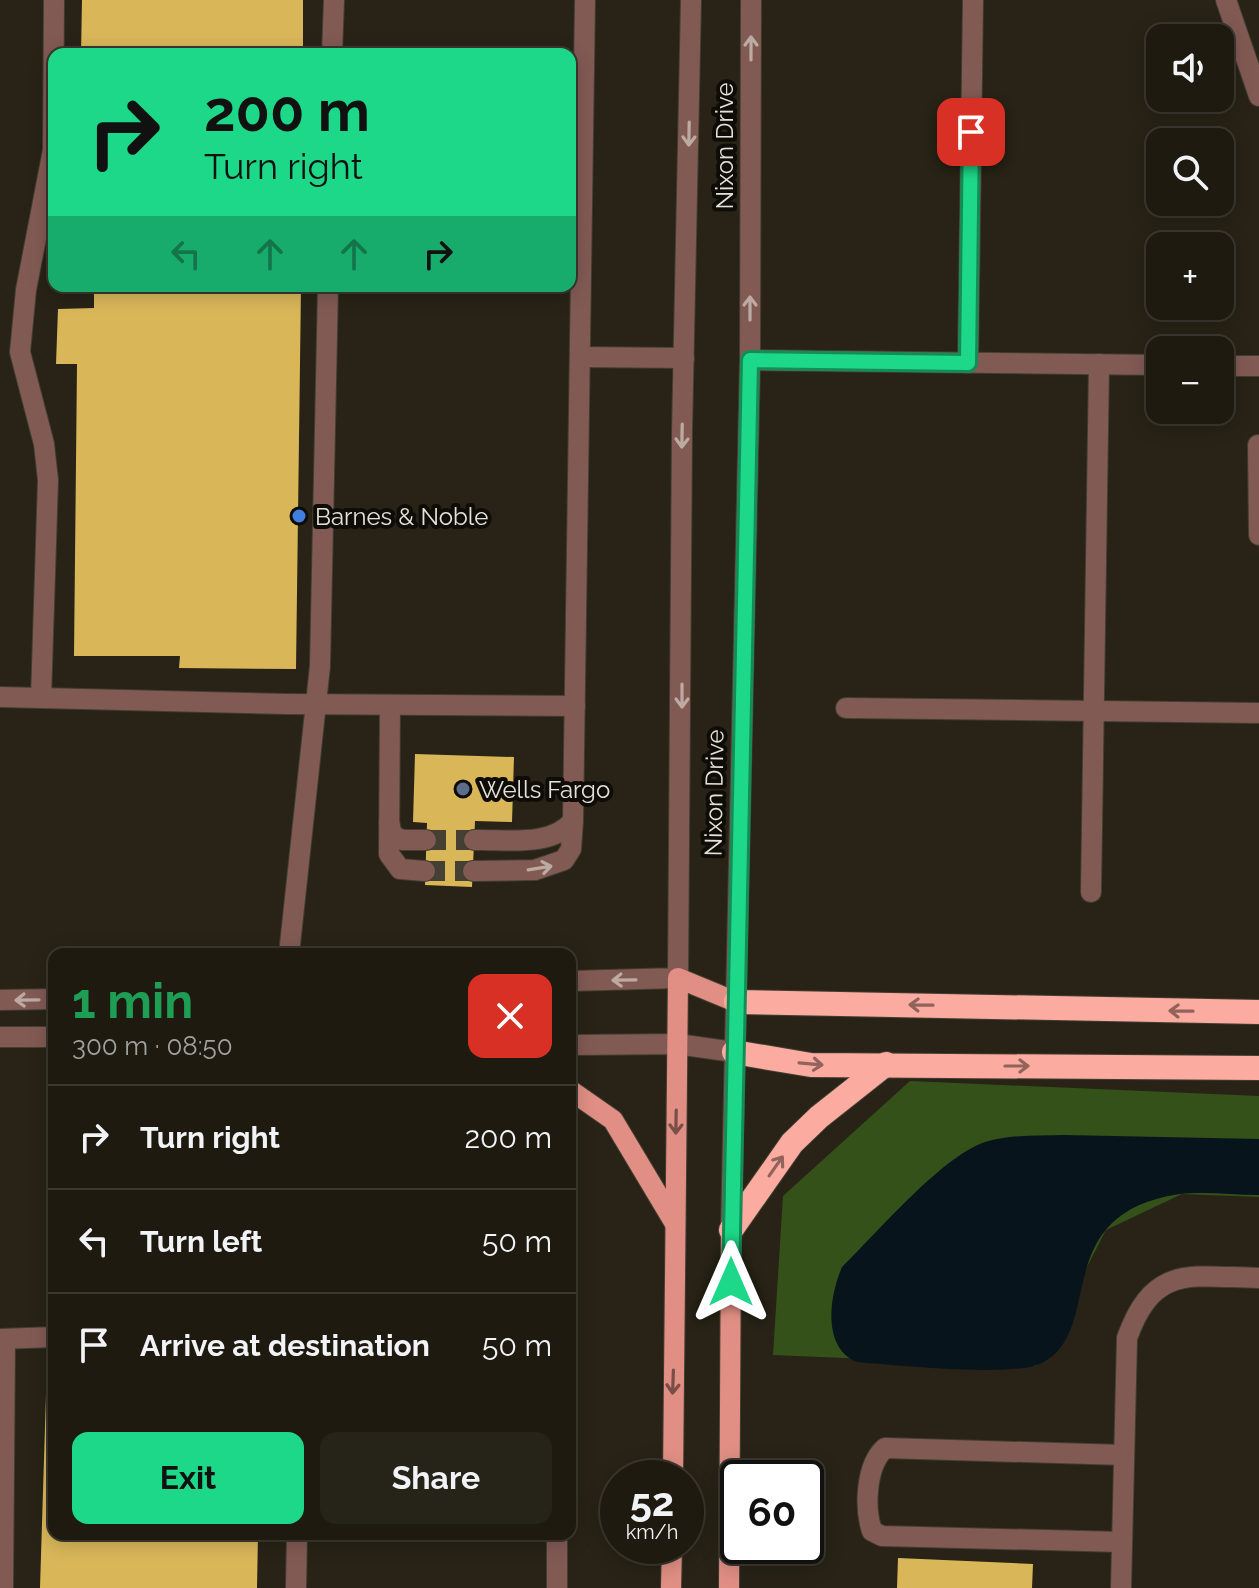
<!DOCTYPE html>
<meta charset="utf-8">
<style>
body{margin:0;font-family:Raleway,sans-serif;background:#262319;color:#f1f3f6;height:100vh;display:flex;flex-direction:column;font-size:30px;white-space:nowrap}
*{box-sizing:border-box;margin:0}
p{font-size:26px;color:#a1a19f}
.icon{flex:none;width:44px;height:44px;fill:none;stroke:currentColor;stroke-width:2;stroke-linecap:round;stroke-linejoin:round}
.map{position:relative;flex:1;overflow:hidden}
.details{position:absolute;left:48px;top:948px;width:528px;height:592px;display:flex;flex-direction:column;background:#1e1a10;border-radius:16px;box-shadow:0 4px 20px #0003,0 0 0 2px #3c3830}
.details>*{flex:none}
.guide{position:absolute;left:48px;top:48px;width:528px;height:244px;border-radius:16px;box-shadow:0 4px 20px #0003,0 0 0 2px #3c3830;background:#1dd888;color:#111;overflow:hidden}
.buttons{position:absolute;left:1146px;top:24px;display:grid;gap:16px}
.buttons a{display:grid;place-items:center;width:88px;height:88px;border-radius:16px;background:#1e1a10;box-shadow:0 4px 20px #0003,0 0 0 2px #3c3830;font-size:40px}
.speed{position:absolute;left:600px;top:1460px;display:flex;gap:16px;font-size:40px;font-weight:700;text-align:center}
.speed>*{display:grid;place-content:center;width:104px;height:104px;border-radius:50%;background:#1e1a10;box-shadow:0 4px 20px #0003,0 0 0 2px #3c3830;line-height:1}
.speed small{font-size:20px;font-weight:400}
.speed .limit{border:4px solid #111;border-radius:12px;background:#fff;color:#111}
.pin{position:absolute;display:grid;place-items:center;width:68px;height:68px;color:#fff;margin:-34px;border-radius:16px;box-shadow:0 4px 12px #0006}
.me{position:absolute;width:88px;margin:-44px;rotate:0deg;stroke-linejoin:round;filter:drop-shadow(0 0 6px #0008)}
.turn{display:flex;align-items:center;gap:28px;height:168px;padding:0 24px;font-size:36px}
.turn .icon{width:104px;height:104px;stroke-width:2.5}
.turn b{display:block;font-size:56px;line-height:68px}
.lanes{display:flex;align-items:center;height:76px;padding:0 24px;background:#0003;justify-content:center;gap:40px;direction:ltr}
.lanes .off{opacity:.35}
.round{display:grid;place-items:center;flex:none;width:84px;height:84px;border-radius:16px;background:#262319}
.head{display:flex;align-items:center;justify-content:space-between;height:136px;padding:0 24px}
h1{font-size:48px;font-weight:700;line-height:60px;color:#1e9e55}
.action{display:flex;gap:16px;margin-top:auto;padding:16px 24px}
.action a{flex:1;height:92px;border-radius:16px;background:#1dd888;color:#111;font-size:32px;font-weight:700;line-height:92px;text-align:center}
.action a+a{background:#262319;color:#f1f3f6}
ul{padding:0;list-style:none}
li{display:flex;align-items:center;gap:24px;height:104px;padding:0 24px;border-top:2px solid #3c3830}
li div{flex:1}
li b{display:block;font-size:30px}
li em{font-style:normal}
.map>svg:first-child{display:block}
</style>
<div class="map">
<svg width="1259" height="1588" viewBox="0 0 1259 1588">
<rect width="100%" height="100%" fill="#282316"/>
<path fill="#35511a" d="M 910,1081 L 1259,1096 L 1259,1197 L 1182,1194 L 1106,1230 L 1036,1366 L 773,1355 L 783,1196 Z"/>
<path fill="#07141b" d="M 1065,1135 L 1259,1139 L 1259,1195 C 1233,1195 1205,1191 1180,1194 C 1045,1214 1108,1332 1040,1364 C 1009,1377 895,1365 857,1362 C 822,1348 829,1297 842,1267 C 877,1233 941,1157 985,1142 C 1011,1134 1038,1136 1065,1135 Z"/>
<g fill="#d9b759">
<path d="M 82,0 L 303,0 L 303,54 L 81,54 Z"/>
<path d="M 94,286 L 301,286 L 296,669 L 179,668 L 180,656 L 74,656 L 77,364 L 56,364 L 58,309 L 94,308 Z"/>
<path d="M 415,754 L 514,757 L 512,822 L 475,821 L 472,887 L 425,885 L 427,823 L 413,822 Z"/>
<path d="M 46,1395 L 54,1395 L 54,1534 L 258,1534 L 257,1588 L 40,1588 Z"/>
<path d="M 898,1558 L 1033,1564 L 1032,1588 L 897,1588 Z"/>
</g>
<g fill="none" stroke-linecap="round" stroke-linejoin="round">
<g stroke="#444033" stroke-width="20" stroke-dasharray="20 10" stroke-linecap="butt">
<path d="M 426,840 L 474,840"/>
<path d="M 425,871 L 473,871"/>
</g>
<defs>
<g id="minor">
<path d="M 1226,0 L 1259,96"/>
<path d="M 332,54 L 334,0"/>
<path d="M 580,357 L 684,358"/>
<path d="M 750,360 L 1160,365"/>
<path d="M 968,363 L 973,0"/>
<path d="M 1220,366 L 1259,366"/>
<path d="M 1258,445 L 1259,535"/>
<path d="M 0,697 L 287,704 L 575,706"/>
<path d="M 41,698 L 48,480 L 44,444 L 20,352 L 26,290 L 53,150 L 54,0"/>
<path d="M 390,705 L 389,854 L 400,869 L 425,871"/>
<path d="M 846,708 L 1259,713"/>
<path d="M 389,822 L 392,835 L 402,840 L 426,840"/>
<path d="M 474,840 C 506,839 550,848 573,821 L 585,0"/>
<path d="M 473,871 L 535,870 L 564,860 L 571,849 L 573,821"/>
<path d="M 1091,892 L 1099,364"/>
<path d="M 289,954 L 320,666 L 328,286"/>
<path d="M 570,981 L 678,978 L 682,433 L 691,0"/>
<path d="M 0,1000 L 54,999"/>
<path d="M 0,1037 L 54,1037"/>
<path d="M 570,1045 L 677,1044 L 734,1052"/>
<path d="M 731,1230 L 750,360 L 751,0"/>
<path d="M 0,1339 L 54,1337"/>
<path d="M 1122,1542 L 882,1536 L 872,1531 C 864,1507 866,1465 885,1448 L 1124,1455"/>
<path d="M 3,1588 L 5,1339"/>
<path d="M 296,1588 L 297,1534"/>
<path d="M 557,1588 L 557,1534"/>
<path d="M 1121,1588 L 1127,1338 C 1154,1263 1191,1277 1259,1278"/>
</g>
<g id="major">
<path d="M 570,1090 L 613,1120 L 674,1222"/>
<path d="M 673,1478 L 678,978 L 736,1002"/>
<path d="M 671,1588 L 672,1546"/>
<path d="M 729,1588 L 731,1230"/>
</g>
<g id="highway">
<path d="M 736,1002 L 1259,1012"/>
<path d="M 734,1052 L 811,1065 L 1259,1068"/>
<path d="M 731,1230 L 792,1143 L 819,1117 L 886,1064"/>
</g>
</defs>
<use href="#minor" stroke="#423e31" stroke-width="22"/>
<use href="#major" stroke="#423e31" stroke-width="22"/>
<use href="#highway" stroke="#423e31" stroke-width="26"/>
<use href="#minor" stroke="#825a54" stroke-width="20"/>
<use href="#major" stroke="#e18f84" stroke-width="20"/>
<use href="#highway" stroke="#fbaba0" stroke-width="24"/>
</g>
<defs><path id="oneway-shaft" d="M-6 0H5M1.5-3L5.5 0L1.5 3" fill="none" stroke-width="1.6" stroke-linecap="round" stroke-linejoin="round" transform="scale(2)"/></defs>
<g stroke="#bdaba3">
<use href="#oneway-shaft" transform="translate(751 48) rotate(-90)"/>
<use href="#oneway-shaft" transform="translate(689 134) rotate(91)"/>
<use href="#oneway-shaft" transform="translate(750 308) rotate(-90)"/>
<use href="#oneway-shaft" transform="translate(682 436) rotate(91)"/>
<use href="#oneway-shaft" transform="translate(682 696) rotate(90)"/>
<use href="#oneway-shaft" transform="translate(540 868) rotate(-9)"/>
<use href="#oneway-shaft" transform="translate(624 980) rotate(179)"/>
<use href="#oneway-shaft" transform="translate(27 1000) rotate(179)"/>
</g>
<g stroke="#91635b">
<use href="#oneway-shaft" transform="translate(921 1005) rotate(-179)"/>
<use href="#oneway-shaft" transform="translate(1181 1011) rotate(-179)"/>
<use href="#oneway-shaft" transform="translate(811 1064) rotate(5)"/>
<use href="#oneway-shaft" transform="translate(1017 1066)"/>
<use href="#oneway-shaft" transform="translate(776 1166) rotate(-55)"/>
</g>
<g stroke="#784e46">
<use href="#oneway-shaft" transform="translate(676 1122) rotate(91)"/>
<use href="#oneway-shaft" transform="translate(673 1382) rotate(92)"/>
</g>
<g fill="none" stroke-linecap="round" stroke-linejoin="round">
<defs>
<path id="route" d="M 731,1282 L 750,360 L 968,363 L 971,132"/>
</defs>
<use href="#route" stroke="#138c58" stroke-width="20"/>
<use href="#route" stroke="#1dd888" stroke-width="14"/>
</g>
<circle fill="#3f7fe0" stroke="#0f0c07" stroke-width="3" cx="299" cy="516" r="8"/>
<circle fill="#5c6f8a" stroke="#0f0c07" stroke-width="3" cx="463" cy="789" r="8"/>
<g text-anchor="middle" dominant-baseline="central" stroke-width="8" stroke-linejoin="round" paint-order="stroke">
<g font-size="24" fill="#e4e1d8" stroke="#0f0c07">
<text transform="translate(724 146) rotate(-90)">Nixon Drive</text>
<text transform="translate(714 793) rotate(-89)">Nixon Drive</text>
</g>
<g font-size="24" fill="#e4e1d8" stroke="#0f0c07" text-anchor="start">
<text x="315" y="516">Barnes &amp; Noble</text>
<text x="479" y="789">Wells Fargo</text>
</g>
</g>
</svg>
<div class="buttons">
<a><svg class="icon" aria-label="sound" viewBox="0 0 24 24"><path d="M4 9h4l5-4v14l-5-4H4zM17 9q2 3 0 6"/></svg></a>
<a><svg class="icon" aria-label="search" viewBox="0 0 24 24"><circle cx="10" cy="10" r="6"/><path d="M15 15l6 6"/></svg></a>
<a>+</a>
<a>−</a>
</div>
<div class="speed"><div>52<small>km/h</small></div><div class="limit">60</div></div>
<div class="pin" style="left:971px;top:132px;background:#d93025"><svg class="icon" aria-label="arrive" viewBox="0 0 24 24"><path d="M6 21V4h12l-3 4 3 4H6"/></svg></div>
<svg class="me" style="left:731px;top:1282px" viewBox="-20 -20 40 40"><path d="M0-17L14 15 0 8-14 15z" fill="#1dd888" stroke="#fff" stroke-width="4"/></svg>
<div class="guide">
<div class="turn"><svg class="icon" aria-label="right" viewBox="0 0 24 24"><path d="M7 20v-9h11M14 6l5 5-5 5"/></svg><div><b>200 m</b>Turn right</div></div>
<div class="lanes"><svg class="icon off" aria-label="left" viewBox="0 0 24 24"><path d="M17 20v-9H6M10 6l-5 5 5 5"/></svg><svg class="icon off" aria-label="ahead" viewBox="0 0 24 24"><path d="M12 20V5M6 11l6-6 6 6"/></svg><svg class="icon off" aria-label="ahead" viewBox="0 0 24 24"><path d="M12 20V5M6 11l6-6 6 6"/></svg><svg class="icon" aria-label="right" viewBox="0 0 24 24"><path d="M7 20v-9h11M14 6l5 5-5 5"/></svg></div>
</div>
<section class="details">
<div class="head"><div><h1>1 min</h1><p>300 m · 08:50</p></div><a class="round" style="background:#d93025;color:#fff"><svg class="icon" aria-label="close" viewBox="0 0 24 24"><path d="M6 6l12 12M18 6L6 18"/></svg></a></div>
<ul>
<li><svg class="icon" aria-label="right" viewBox="0 0 24 24"><path d="M7 20v-9h11M14 6l5 5-5 5"/></svg><div><b>Turn right</b></div><em>200 m</em></li>
<li><svg class="icon" aria-label="left" viewBox="0 0 24 24"><path d="M17 20v-9H6M10 6l-5 5 5 5"/></svg><div><b>Turn left</b></div><em>50 m</em></li>
<li><svg class="icon" aria-label="arrive" viewBox="0 0 24 24"><path d="M6 21V4h12l-3 4 3 4H6"/></svg><div><b>Arrive at destination</b></div><em>50 m</em></li>
</ul>
<div class="action"><a>Exit</a><a>Share</a></div>
</section>
</div>
